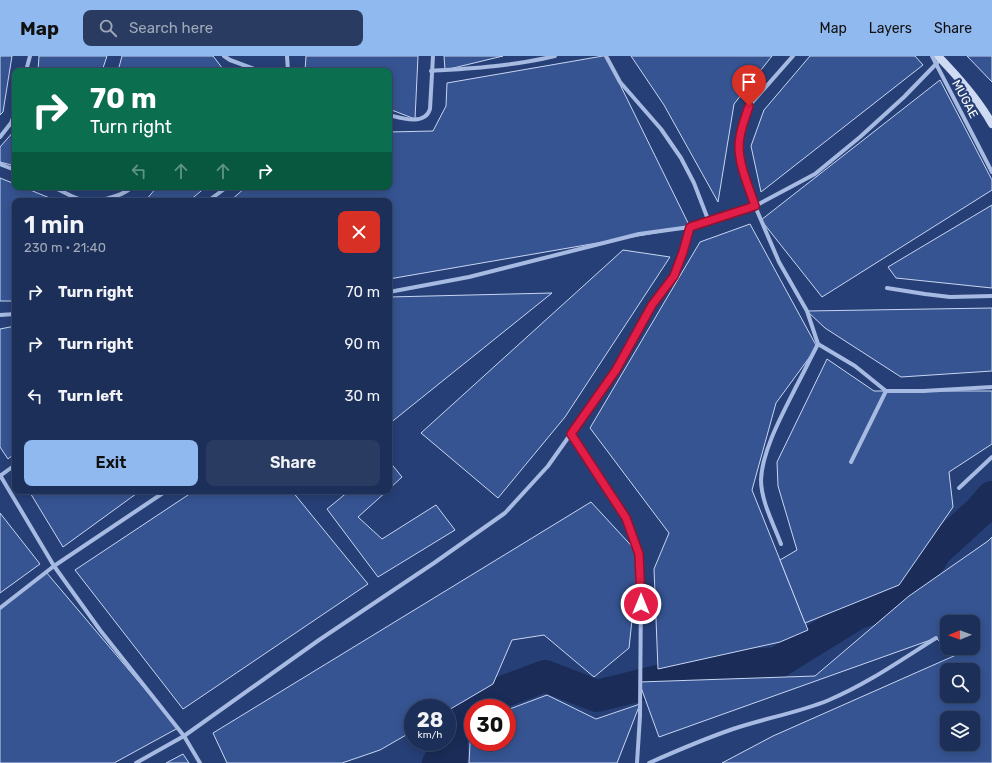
<!DOCTYPE html>
<meta charset="utf-8">
<style>
body{margin:0;font-family:Rubik,sans-serif;background:#293b61;color:#f1f3f6;height:100vh;display:flex;flex-direction:column;font-size:15px;white-space:nowrap}
*{box-sizing:border-box;margin:0}
p{font-size:13px;color:#a0a9ba}
.icon{flex:none;width:22px;height:22px;fill:none;stroke:currentColor;stroke-width:2;stroke-linecap:round;stroke-linejoin:round}
.map{position:relative;flex:1;overflow:hidden}
.details{position:absolute;left:12px;top:142px;width:380px;height:296px;display:flex;flex-direction:column;background:#1c2f58;border-radius:8px;box-shadow:0 2px 10px #0003,0 0 0 1px #3a4a6e}
.details>*{flex:none}
.hud{position:absolute;left:12px;top:12px;width:380px;height:122px;border-radius:8px;box-shadow:0 2px 10px #0003,0 0 0 1px #3a4a6e;background:#0b6e4f;color:#fff;overflow:hidden}
.needle{width:26px;rotate:269deg}
.controls{position:absolute;left:940px;top:559px;display:grid;gap:8px}
.controls a{display:grid;place-items:center;width:40px;height:40px;border-radius:8px;background:#1c2f58;box-shadow:0 2px 10px #0003,0 0 0 1px #3a4a6e;font-size:20px}
.speed{position:absolute;left:404px;top:643px;display:flex;gap:8px;font-size:20px;font-weight:700;text-align:center}
.speed>*{display:grid;place-content:center;width:52px;height:52px;border-radius:50%;background:#1c2f58;box-shadow:0 2px 10px #0003,0 0 0 1px #3a4a6e;line-height:1}
.speed small{font-size:10px;font-weight:400}
.speed .limit{border:6px solid #d22;background:#fff;color:#111}
.pin{position:absolute;display:grid;place-items:center;width:34px;height:34px;color:#fff;margin:-41px -17px;border-radius:50% 50% 50% 0;rotate:-45deg;box-shadow:0 0 4px #0007}
.pin .icon{rotate:45deg}
.me{position:absolute;width:44px;margin:-22px;rotate:0deg;stroke-linejoin:round;filter:drop-shadow(0 0 3px #0008)}
.turn{display:flex;align-items:center;gap:14px;height:84px;padding:0 12px;font-size:18px}
.turn .icon{width:52px;height:52px;stroke-width:2.5}
.turn b{display:block;font-size:28px;line-height:34px}
.lanes{display:flex;align-items:center;height:38px;padding:0 12px;background:#0003;justify-content:center;gap:20px;direction:ltr}
.lanes .off{opacity:.35}
.round{display:grid;place-items:center;flex:none;width:42px;height:42px;border-radius:8px;background:#293b61}
.overview{display:flex;align-items:center;justify-content:space-between;height:68px;padding:0 12px}
h1{font-size:24px;font-weight:600;line-height:30px}
.cta{display:flex;gap:8px;margin-top:auto;padding:8px 12px}
.cta a{flex:1;height:46px;border-radius:8px;background:#90b9f0;color:#111;font-size:16px;font-weight:600;line-height:46px;text-align:center}
.cta a+a{background:#293b61;color:#f1f3f6}
ul{padding:0;list-style:none}
li{display:flex;align-items:center;gap:12px;height:52px;padding:0 12px}
li div{flex:1}
li b{display:block;font-size:15px}
li em{font-style:normal}
header{display:flex;align-items:center;gap:24px;box-sizing:border-box;height:56px;padding:0 20px;background:#90b9f0;color:#111}
header strong{font-size:19px}
nav{display:flex;gap:22px;margin-inline-start:auto;font-size:14px}
.search{width:280px;height:36px;background:#293b61;display:flex;align-items:center;gap:10px;box-sizing:border-box;padding:0 14px;border-radius:8px;color:#a0a9ba;font-size:15px}
.map>svg:first-child{display:block}
</style>
<header>
<strong>Map</strong>
<div class="search"><svg class="icon" aria-label="search" viewBox="0 0 24 24"><circle cx="10" cy="10" r="6"/><path d="M15 15l6 6"/></svg>Search here</div>
<nav><a>Map</a><a>Layers</a><a>Share</a></nav>
</header>
<div class="map">
<svg width="992" height="707" viewBox="0 0 992 707">
<rect width="100%" height="100%" fill="#263f76"/>
<g fill="none" stroke-linecap="round" stroke-linejoin="round">
<path stroke="#1a2c57" stroke-width="32" d="M 438,707 L 452,700 L 451,663 L 489,641 L 545,620 L 597,640 L 714,611 L 777,607 L 858,557 L 909,540 L 936,495 L 980,455 L 992,441"/>
</g>
<g fill="#365492" stroke="#c8d6f2" fill-rule="evenodd">
<path d="M 0,0 L 12,0 L 3,56 L 0,59 Z"/>
<path d="M 39,0 L 107,0 L 102,15 L 38,15 Z"/>
<path d="M 122,0 L 213,0 L 223,13 L 228,15 L 118,15 Z"/>
<path d="M 306,0 L 418,0 L 415,63 L 389,53 L 389,15 L 305,15 Z"/>
<path d="M 444,0 L 503,0 L 445,14 Z"/>
<path d="M 603,0 L 606,0 L 690,171 L 389,223 L 389,145 L 230,145 L 246,131 L 389,131 L 389,76 L 433,75 L 446,50 L 447,27 Z"/>
<path d="M 631,0 L 772,0 L 734,48 L 718,146 L 664,49 Z"/>
<path d="M 810,0 L 915,0 L 923,9 L 761,136 L 751,90 L 764,54 Z"/>
<path d="M 967,0 L 992,0 L 992,26 Z"/>
<path d="M 940,24 L 992,124 L 992,134 L 822,241 L 761,164 Z"/>
<path d="M 15,74 L 15,110 L 0,106 L 0,91 Z"/>
<path d="M 0,122 L 15,128 L 15,131 L 23,131 L 57,145 L 15,145 L 15,245 L 0,245 Z"/>
<path d="M 157,131 L 206,131 L 189,145 L 145,145 Z"/>
<path d="M 992,149 L 992,232 L 896,222 L 888,211 Z"/>
<path d="M 750,168 L 817,291 L 776,347 L 752,434 L 808,574 L 780,586 L 658,613 L 654,513 L 669,477 L 590,372 L 700,186 Z"/>
<path d="M 623,194 L 670,201 L 565,361 L 498,442 L 421,377 Z"/>
<path d="M 552,237 L 389,368 L 389,241 Z"/>
<path d="M 992,252 L 992,315 L 901,321 L 825,272 L 807,255 Z"/>
<path d="M 15,270 L 15,397 L 8,403 L 0,391 L 0,273 Z"/>
<path d="M 827,303 L 874,335 L 992,335 L 992,388 L 949,416 L 953,451 L 899,529 L 805,567 L 780,504 L 797,494 L 778,430 L 777,406 Z"/>
<path d="M 389,405 L 402,421 L 389,433 Z"/>
<path d="M 29,435 L 140,435 L 63,491 Z"/>
<path d="M 194,435 L 292,435 L 368,528 L 183,653 L 75,514 Z"/>
<path d="M 349,435 L 387,435 L 358,461 L 382,483 L 436,449 L 455,474 L 378,521 L 327,453 Z"/>
<path d="M 591,446 L 639,498 L 629,592 L 594,621 L 544,579 L 512,584 L 493,628 L 447,655 L 447,652 L 413,652 L 413,675 L 380,694 L 342,707 L 227,707 L 213,677 Z"/>
<path d="M 0,457 L 40,508 L 0,537 Z"/>
<path d="M 992,481 L 992,707 L 722,707 L 773,680 L 956,599 L 947,592 L 973,592 L 973,566 L 947,566 L 947,592 L 936,582 L 659,681 L 639,626 L 815,620 L 909,540 L 988,485 ZM 947,614 L 973,614 L 973,640 L 947,640 ZM 947,662 L 973,662 L 973,688 L 947,688 Z"/>
<path d="M 46,516 L 178,672 L 114,707 L 0,707 L 0,553 Z"/>
<path d="M 547,639 L 596,663 L 640,648 L 617,707 L 469,707 L 471,668 L 473,667 L 473,686 L 507,686 L 507,654 Z"/>
<path d="M 183,698 L 189,707 L 166,707 Z"/>
</g>
<g fill="none" stroke-linecap="round" stroke-linejoin="round">
<g stroke="#a6bae2" stroke-width="4">
<path d="M 224,0 L 230,4 L 260,15"/>
<path d="M 287,0 L 288,15"/>
<path d="M 606,0 L 620,26 L 661,73 L 681,102 L 694,127 L 709,166"/>
<path d="M 793,0 L 749,50 L 743,67 L 739,88 L 740,104 L 755,150 L 779,206 L 807,255 L 818,288 L 855,310 L 886,335 L 923,335 L 992,331"/>
<path d="M 26,15 L 30,0"/>
<path d="M 431,15 C 475,12 513,10 555,0"/>
<path d="M 389,59 C 401,62 425,70 430,53 L 433,0"/>
<path d="M 0,81 L 11,67 L 15,57"/>
<path d="M 0,108 L 15,114"/>
<path d="M 53,131 C 62,135 70,140 79,143 C 92,148 122,141 132,131"/>
<path d="M 208,145 L 227,131"/>
<path d="M 887,232 L 925,238 L 950,241 L 992,240"/>
<path d="M 389,236 L 469,221 L 639,178 L 690,171 L 755,150 L 815,118 L 860,81 L 904,41 L 937,7"/>
<path d="M 0,259 L 15,258"/>
<path d="M 571,378 L 626,462 L 639,498 L 641,532 L 640,660 L 637,707"/>
<path d="M 851,406 L 886,335"/>
<path d="M 0,419 L 54,510 L 100,574 L 184,680 L 200,707"/>
<path d="M 0,420 L 15,409"/>
<path d="M 959,432 L 992,401"/>
<path d="M 781,488 C 774,469 761,445 761,424 C 762,394 784,355 797,329 C 804,316 811,301 818,288"/>
<path d="M 0,552 L 54,510 L 166,435"/>
<path d="M 136,707 L 184,680 L 319,584 L 434,507 L 505,457 L 548,410 L 616,314 L 652,249 L 674,220 L 683,196 L 690,171"/>
<path d="M 649,707 C 676,695 704,683 733,673 C 765,662 798,657 829,644 C 867,628 901,604 936,582"/>
</g>
<path stroke="#cfdaf3" stroke-width="8" d="M 938,0 C 958,21 978,43 992,68"/>
<path stroke="#a6bae2" stroke-width="4" d="M 932,0 L 992,116"/>
</g>
<g fill="none" stroke-linecap="round" stroke-linejoin="round">
<defs>
<path id="route" d="M 641,548 L 639,498 L 626,462 L 571,378 L 616,314 L 652,249 L 674,220 L 683,196 L 690,171 L 755,150 C 749,131 739,110 739,90 C 739,76 745,63 749,50"/>
</defs>
<use href="#route" stroke="#92132f" stroke-width="10"/>
<use href="#route" stroke="#e11d48" stroke-width="7"/>
</g>
<g text-anchor="middle" dominant-baseline="central" stroke-width="4" stroke-linejoin="round" paint-order="stroke">
<g font-size="12" fill="#fff" stroke="#263f76">
<text transform="translate(965 43) rotate(62)">MUGAE</text>
</g>
</g>
</svg>
<div class="controls">
<a><svg class="needle" viewBox="-14 -14 28 28"><path d="M0-13l5 13h-10z" fill="#e53935"/><path d="M0 13l5-13h-10z" fill="#a0a9ba"/></svg></a>
<a><svg class="icon" aria-label="search" viewBox="0 0 24 24"><circle cx="10" cy="10" r="6"/><path d="M15 15l6 6"/></svg></a>
<a><svg class="icon" aria-label="layers" viewBox="0 0 24 24"><path d="M12 4l9 5-9 5-9-5zM3 14l9 5 9-5"/></svg></a>
</div>
<div class="speed"><div>28<small>km/h</small></div><div class="limit">30</div></div>
<div class="pin" style="left:749px;top:50px;background:#d93025"><svg class="icon" aria-label="arrive" viewBox="0 0 24 24"><path d="M6 21V4h12l-3 4 3 4H6"/></svg></div>
<svg class="me" style="left:641px;top:548px" viewBox="-20 -20 40 40"><circle r="17" fill="#e11d48" stroke="#fff" stroke-width="3"/><path d="M0-11L8 9 0 5-8 9z" fill="#fff"/></svg>
<div class="hud">
<div class="turn"><svg class="icon" aria-label="right" viewBox="0 0 24 24"><path d="M7 20v-9h11M14 6l5 5-5 5"/></svg><div><b>70 m</b>Turn right</div></div>
<div class="lanes"><svg class="icon off" aria-label="left" viewBox="0 0 24 24"><path d="M17 20v-9H6M10 6l-5 5 5 5"/></svg><svg class="icon off" aria-label="ahead" viewBox="0 0 24 24"><path d="M12 20V5M6 11l6-6 6 6"/></svg><svg class="icon off" aria-label="ahead" viewBox="0 0 24 24"><path d="M12 20V5M6 11l6-6 6 6"/></svg><svg class="icon" aria-label="right" viewBox="0 0 24 24"><path d="M7 20v-9h11M14 6l5 5-5 5"/></svg></div>
</div>
<section class="details">
<div class="overview"><div><h1>1 min</h1><p>230 m · 21:40</p></div><a class="round" style="background:#d93025;color:#fff"><svg class="icon" aria-label="close" viewBox="0 0 24 24"><path d="M6 6l12 12M18 6L6 18"/></svg></a></div>
<ul>
<li><svg class="icon" aria-label="right" viewBox="0 0 24 24"><path d="M7 20v-9h11M14 6l5 5-5 5"/></svg><div><b>Turn right</b></div><em>70 m</em></li>
<li><svg class="icon" aria-label="right" viewBox="0 0 24 24"><path d="M7 20v-9h11M14 6l5 5-5 5"/></svg><div><b>Turn right</b></div><em>90 m</em></li>
<li><svg class="icon" aria-label="left" viewBox="0 0 24 24"><path d="M17 20v-9H6M10 6l-5 5 5 5"/></svg><div><b>Turn left</b></div><em>30 m</em></li>
</ul>
<div class="cta"><a>Exit</a><a>Share</a></div>
</section>
</div>
